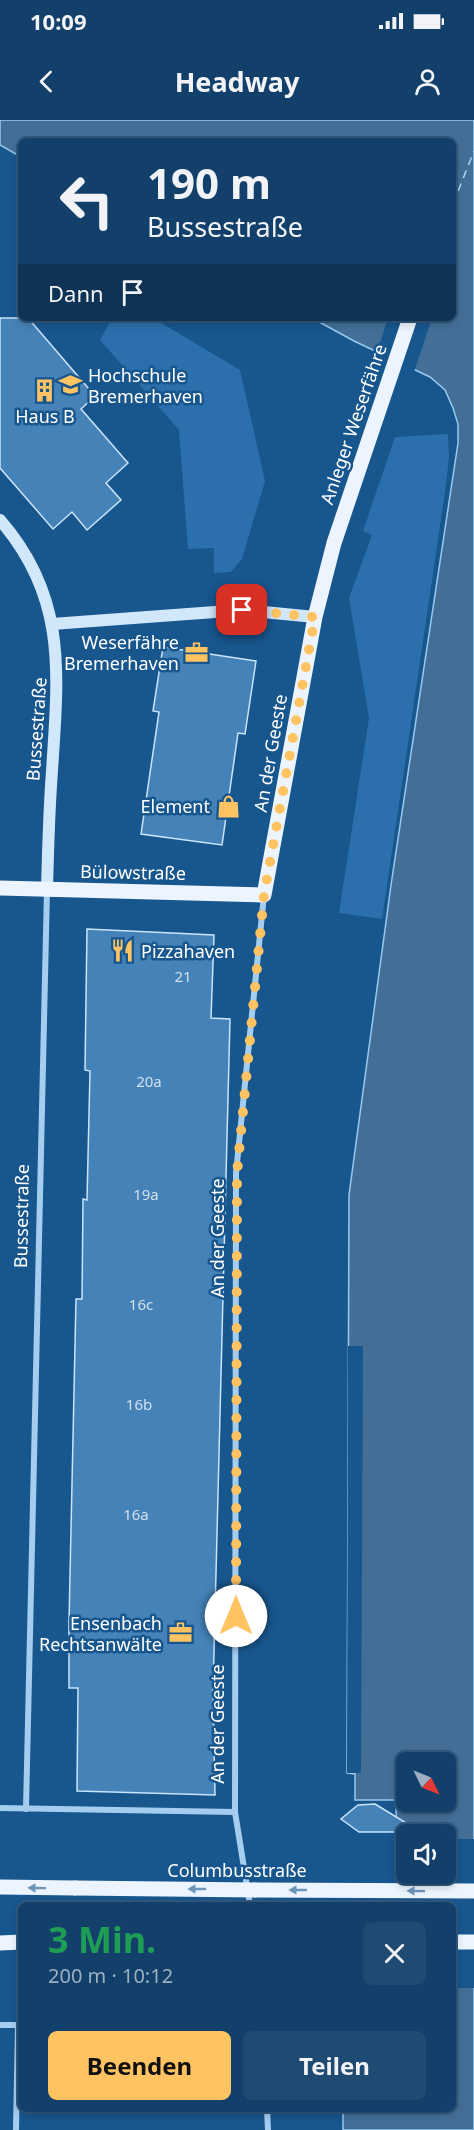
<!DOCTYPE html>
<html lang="de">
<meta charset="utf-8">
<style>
body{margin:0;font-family:"Noto Sans",sans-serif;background:#1f4b72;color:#f1f3f6;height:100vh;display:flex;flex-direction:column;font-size:22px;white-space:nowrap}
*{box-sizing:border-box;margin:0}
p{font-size:20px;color:#9cafc1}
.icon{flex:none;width:33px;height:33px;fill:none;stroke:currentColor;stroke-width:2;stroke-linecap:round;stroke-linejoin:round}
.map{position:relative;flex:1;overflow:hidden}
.details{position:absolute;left:18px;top:1782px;width:438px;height:210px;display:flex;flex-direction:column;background:#12406a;border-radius:9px;box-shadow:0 3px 9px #0003,0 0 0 2px #31597e}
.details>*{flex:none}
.hud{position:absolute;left:18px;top:18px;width:438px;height:183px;border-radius:9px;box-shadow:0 3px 9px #0003,0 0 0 2px #31597e;background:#12406a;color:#f1f3f6;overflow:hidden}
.needle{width:39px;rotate:133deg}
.fabs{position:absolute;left:396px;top:1632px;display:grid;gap:12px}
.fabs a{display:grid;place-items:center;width:60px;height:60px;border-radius:9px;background:#12406a;box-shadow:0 3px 9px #0003,0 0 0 2px #31597e;font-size:30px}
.pin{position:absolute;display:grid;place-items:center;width:51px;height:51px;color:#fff;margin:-26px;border-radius:12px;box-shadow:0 3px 9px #0006}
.me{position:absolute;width:66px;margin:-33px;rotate:0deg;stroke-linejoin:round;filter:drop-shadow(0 0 4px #0008)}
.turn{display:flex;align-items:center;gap:21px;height:126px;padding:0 30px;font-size:27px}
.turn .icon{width:78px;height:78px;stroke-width:2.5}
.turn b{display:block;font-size:42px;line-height:51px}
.then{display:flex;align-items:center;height:57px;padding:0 30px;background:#0003;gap:12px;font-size:22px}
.round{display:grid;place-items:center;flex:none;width:63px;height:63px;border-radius:9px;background:#1f4b72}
.overview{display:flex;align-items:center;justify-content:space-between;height:102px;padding:0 30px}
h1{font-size:36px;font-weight:700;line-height:45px;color:#1e9e55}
.primary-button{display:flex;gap:12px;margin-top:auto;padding:12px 30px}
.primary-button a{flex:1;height:69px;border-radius:9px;background:#ffc362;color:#111;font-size:24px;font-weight:700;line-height:69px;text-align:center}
.primary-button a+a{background:#1f4b72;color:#f1f3f6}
.status{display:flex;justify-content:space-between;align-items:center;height:42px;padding:0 30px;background:#12406a;direction:ltr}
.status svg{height:16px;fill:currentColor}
header{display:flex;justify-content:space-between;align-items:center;height:78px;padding:0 30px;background:#12406a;font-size:27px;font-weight:700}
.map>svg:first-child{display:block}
</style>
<div class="status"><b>10:09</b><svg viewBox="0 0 49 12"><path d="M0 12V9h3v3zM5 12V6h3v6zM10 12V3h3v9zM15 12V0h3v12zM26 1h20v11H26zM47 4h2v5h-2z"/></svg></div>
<header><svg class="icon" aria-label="back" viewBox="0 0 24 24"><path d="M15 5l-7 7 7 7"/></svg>Headway<svg class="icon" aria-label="person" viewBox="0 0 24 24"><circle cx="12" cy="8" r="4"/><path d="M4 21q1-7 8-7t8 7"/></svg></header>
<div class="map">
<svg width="474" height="2010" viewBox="0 0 474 2010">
<rect width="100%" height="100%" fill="#18568e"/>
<g fill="#2b70ac">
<path d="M 112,198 L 153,198 L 240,250 L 265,361 L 242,439 L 231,452 L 214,453 L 214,428 L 188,429 L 179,310 L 100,220 Z"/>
<path d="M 448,314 L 449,338 L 445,372 L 382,799 L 339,793 L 369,598 L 349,478 L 372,415 L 363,411 L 395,317 Z"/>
</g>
<path fill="#436f97" stroke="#97c9f1" stroke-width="1.5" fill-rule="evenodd" d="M 0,0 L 474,0 L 474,2010 L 343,2010 L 343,1989 L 453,1989 L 453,1785 L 397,1785 L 396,1680 L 355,1680 L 355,1654 L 347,1653 L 349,1075 L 391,765 L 458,323 L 458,304 L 453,288 L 445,270 L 430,257 L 354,221 L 312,198 L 453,198 L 453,21 L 21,21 L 21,37 L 0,25 ZM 406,1642 L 446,1642 L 446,1682 L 406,1682 ZM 406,1714 L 446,1714 L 446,1754 L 406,1754 Z"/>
<g fill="#18568e">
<path d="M 388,198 L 432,198 L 414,252 L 376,235 Z"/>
<path d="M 348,1226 L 363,1226 L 361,1653 L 347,1653 Z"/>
<path d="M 391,1718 L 406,1718 L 406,1754 L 446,1754 L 446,1719 L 474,1719 L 474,1868 L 453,1868 L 453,1785 L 394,1785 Z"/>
</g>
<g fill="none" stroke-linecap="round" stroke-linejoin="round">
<path stroke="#b0d6f6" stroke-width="1.5" stroke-dasharray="8 6" stroke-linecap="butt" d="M 453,84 L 474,31"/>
</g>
<g fill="#4582b8" stroke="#cae4fa" stroke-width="1.5">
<path d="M 0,198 L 28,198 L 95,276 L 81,289 L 128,343 L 106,363 L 121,380 L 87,410 L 72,392 L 53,409 L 0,348 Z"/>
<path d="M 163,527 L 256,541 L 245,614 L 238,613 L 222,725 L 141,714 L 159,592 L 153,591 Z"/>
<path d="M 87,809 L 214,815 L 211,898 L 230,899 L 213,1572 L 215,1675 L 77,1671 L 78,1568 L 69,1568 L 69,1502 L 76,1179 L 82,1179 L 83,1079 L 87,1080 L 90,951 L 85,950 Z"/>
<path d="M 375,1684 L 421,1712 L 359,1712 L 341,1699 L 358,1685 Z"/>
</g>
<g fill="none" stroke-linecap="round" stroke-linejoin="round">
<g stroke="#a4cdef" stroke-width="6">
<path d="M 0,1688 L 235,1692"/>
<path d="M 26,1689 L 47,770"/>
<path d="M 250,1785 L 235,1692 L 236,1053 L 264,775"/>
<path d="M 0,1905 L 20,1905"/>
<path d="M 267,1989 L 268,2010"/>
<path d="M 16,2010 L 18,1905"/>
</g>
<g stroke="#d1e7fa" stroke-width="12">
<path d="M 0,400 C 68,478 58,555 52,651 C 49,690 48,730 47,769"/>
<path d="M 52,504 L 242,490 L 315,497"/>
</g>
<g stroke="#ecf5ff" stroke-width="15">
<path d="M 0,768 L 264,775 L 315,497 L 334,423 L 410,198"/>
<path d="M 0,1767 L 75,1768"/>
<path d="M 255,1770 L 474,1771"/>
<path d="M 453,1822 L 474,1822"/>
<path d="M 0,1823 L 21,1822"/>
</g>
<path stroke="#ecf5ff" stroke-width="15" d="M 75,1768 L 255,1770"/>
</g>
<defs><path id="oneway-solid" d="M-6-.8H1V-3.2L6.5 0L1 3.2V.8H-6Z" transform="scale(1.5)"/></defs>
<g fill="#6d96bb">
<use href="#oneway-solid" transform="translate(37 1768) rotate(-179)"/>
<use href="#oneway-solid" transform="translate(197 1769) rotate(-180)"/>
<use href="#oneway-solid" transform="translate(298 1770) rotate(180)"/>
<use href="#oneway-solid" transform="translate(416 1771) rotate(-179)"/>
</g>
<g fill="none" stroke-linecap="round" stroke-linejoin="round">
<path stroke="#ffc362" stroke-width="10" stroke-dasharray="0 18" d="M 236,1496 L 237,1053 L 264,775 L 315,497 L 242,490"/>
</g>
<defs>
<symbol id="university-bare" viewBox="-9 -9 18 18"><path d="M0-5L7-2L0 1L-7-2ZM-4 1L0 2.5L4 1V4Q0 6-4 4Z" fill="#ffc362" stroke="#18568e" stroke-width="2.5" paint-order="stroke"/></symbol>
<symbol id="building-bare" viewBox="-9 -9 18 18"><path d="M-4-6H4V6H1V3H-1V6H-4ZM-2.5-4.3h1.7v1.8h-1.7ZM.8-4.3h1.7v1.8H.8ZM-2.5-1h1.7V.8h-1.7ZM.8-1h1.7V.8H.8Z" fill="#ffc362" stroke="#18568e" stroke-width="2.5" paint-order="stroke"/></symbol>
<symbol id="office-bare" viewBox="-9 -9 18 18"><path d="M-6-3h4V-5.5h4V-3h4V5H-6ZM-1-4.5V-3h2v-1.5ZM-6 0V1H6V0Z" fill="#ffc362" stroke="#18568e" stroke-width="2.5" paint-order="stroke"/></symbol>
<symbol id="shop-bare" viewBox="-9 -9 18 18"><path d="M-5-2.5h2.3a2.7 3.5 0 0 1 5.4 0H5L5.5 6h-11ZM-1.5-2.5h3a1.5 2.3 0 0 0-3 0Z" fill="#ffc362" stroke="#18568e" stroke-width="2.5" paint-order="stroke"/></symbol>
<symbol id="restaurant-bare" viewBox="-9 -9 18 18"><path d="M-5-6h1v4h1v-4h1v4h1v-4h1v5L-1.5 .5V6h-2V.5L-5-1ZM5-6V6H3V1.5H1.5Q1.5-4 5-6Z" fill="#ffc362" stroke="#18568e" stroke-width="2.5" paint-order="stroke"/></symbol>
</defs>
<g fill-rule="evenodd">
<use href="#university-bare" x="54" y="248" width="33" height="33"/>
<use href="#building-bare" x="28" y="254" width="33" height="33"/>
<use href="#office-bare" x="180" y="516" width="33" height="33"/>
<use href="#shop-bare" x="212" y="670" width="33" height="33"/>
<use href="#restaurant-bare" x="106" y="814" width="33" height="33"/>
<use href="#office-bare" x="164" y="1496" width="33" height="33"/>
</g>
<g text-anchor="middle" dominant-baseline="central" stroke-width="5" stroke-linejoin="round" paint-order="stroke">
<g font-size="15" fill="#d0e0ed">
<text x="183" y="856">21</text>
<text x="149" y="961">20a</text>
<text x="146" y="1074">19a</text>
<text x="141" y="1184">16c</text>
<text x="139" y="1284">16b</text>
<text x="136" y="1394">16a</text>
</g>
<g font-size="18" fill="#fff" stroke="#18568e" text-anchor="end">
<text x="88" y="255" text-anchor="start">Hochschule<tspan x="88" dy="21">Bremerhaven</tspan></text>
<text x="45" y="296" text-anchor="middle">Haus B</text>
<text x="179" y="522">Weserfähre<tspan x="179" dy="21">Bremerhaven</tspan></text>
<text x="210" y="686">Element</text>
<text x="141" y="831" text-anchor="start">Pizzahaven</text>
<text x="162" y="1503">Ensenbach<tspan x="162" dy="21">Rechtsanwälte</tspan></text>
</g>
<g font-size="18" fill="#fff" stroke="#18568e">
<text transform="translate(353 304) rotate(-71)">Anleger Weserfähre</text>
<text transform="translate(36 609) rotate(-86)">Bussestraße</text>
<text transform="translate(270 633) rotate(-80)">An der Geeste</text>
<text transform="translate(133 752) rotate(1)">Bülowstraße</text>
<text transform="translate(21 1096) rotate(-89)">Bussestraße</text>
<text transform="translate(217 1118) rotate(-90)">An der Geeste</text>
<text transform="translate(217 1604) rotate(-90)">An der Geeste</text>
<text x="237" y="1750">Columbusstraße</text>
</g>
</g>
</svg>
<div class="fabs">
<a><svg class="needle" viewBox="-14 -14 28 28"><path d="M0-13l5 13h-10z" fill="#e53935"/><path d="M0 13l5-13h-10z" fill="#9cafc1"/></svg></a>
<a><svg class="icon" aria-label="sound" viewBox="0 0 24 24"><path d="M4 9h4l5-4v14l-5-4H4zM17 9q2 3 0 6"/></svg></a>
</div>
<div class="pin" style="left:242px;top:490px;background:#d93025"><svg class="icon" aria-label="arrive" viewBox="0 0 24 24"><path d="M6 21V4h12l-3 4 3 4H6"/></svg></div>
<svg class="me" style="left:236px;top:1496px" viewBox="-20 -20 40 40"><circle r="19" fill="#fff"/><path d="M0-13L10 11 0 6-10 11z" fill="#ffc362"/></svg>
<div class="hud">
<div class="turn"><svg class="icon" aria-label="left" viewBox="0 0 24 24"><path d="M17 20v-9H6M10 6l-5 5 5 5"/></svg><div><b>190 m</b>Bussestraße</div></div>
<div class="then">Dann<svg class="icon" aria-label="arrive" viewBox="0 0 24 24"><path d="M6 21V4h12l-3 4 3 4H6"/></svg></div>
</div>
<section class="details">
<div class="overview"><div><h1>3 Min.</h1><p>200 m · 10:12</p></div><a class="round"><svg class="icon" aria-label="close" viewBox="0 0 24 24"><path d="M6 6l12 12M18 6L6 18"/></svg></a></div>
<div class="primary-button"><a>Beenden</a><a>Teilen</a></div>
</section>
</div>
